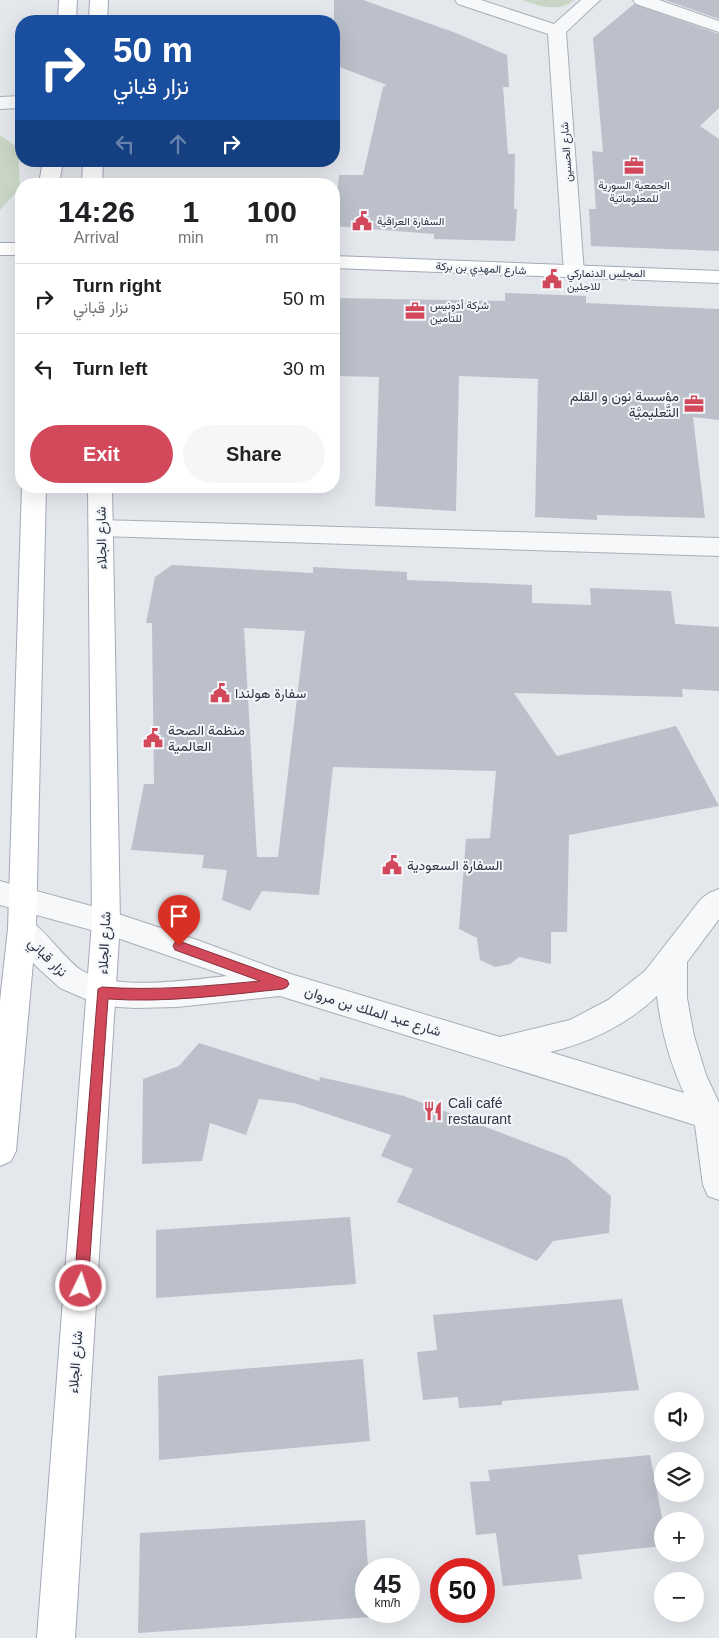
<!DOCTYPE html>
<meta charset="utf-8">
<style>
body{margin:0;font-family:Helvetica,Vazirmatn,sans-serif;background:#f6f6f6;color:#202124;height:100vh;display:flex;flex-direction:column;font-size:19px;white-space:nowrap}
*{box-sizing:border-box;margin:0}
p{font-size:16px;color:#757577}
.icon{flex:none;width:28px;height:28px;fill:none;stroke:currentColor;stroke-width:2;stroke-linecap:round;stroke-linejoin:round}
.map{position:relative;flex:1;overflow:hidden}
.panel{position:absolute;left:15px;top:178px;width:325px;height:315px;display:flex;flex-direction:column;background:#fff;border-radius:20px;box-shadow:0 5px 20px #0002}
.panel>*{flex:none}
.guide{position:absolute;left:15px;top:15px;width:325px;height:152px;border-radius:20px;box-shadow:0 5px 20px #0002;background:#1a4fa0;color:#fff;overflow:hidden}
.fabs{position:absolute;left:654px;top:1392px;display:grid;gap:10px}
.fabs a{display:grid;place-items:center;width:50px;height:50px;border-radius:50%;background:#fff;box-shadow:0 5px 20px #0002;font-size:25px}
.speed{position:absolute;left:355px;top:1558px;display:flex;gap:10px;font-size:25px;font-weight:700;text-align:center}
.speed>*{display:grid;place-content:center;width:65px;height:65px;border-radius:50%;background:#fff;box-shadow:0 5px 20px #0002;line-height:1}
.speed small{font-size:12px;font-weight:400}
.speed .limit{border:8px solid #d22;background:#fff;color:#111}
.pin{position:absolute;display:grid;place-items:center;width:42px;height:42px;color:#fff;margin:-51px -21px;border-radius:50% 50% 50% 0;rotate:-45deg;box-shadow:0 0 5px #0007}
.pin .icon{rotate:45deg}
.me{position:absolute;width:55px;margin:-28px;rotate:4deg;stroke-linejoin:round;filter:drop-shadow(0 0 4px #0008)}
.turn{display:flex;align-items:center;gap:18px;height:105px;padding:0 15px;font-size:22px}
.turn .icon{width:65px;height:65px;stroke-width:2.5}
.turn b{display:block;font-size:35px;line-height:42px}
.lanes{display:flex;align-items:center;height:48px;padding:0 15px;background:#0003;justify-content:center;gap:25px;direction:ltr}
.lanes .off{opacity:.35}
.eta{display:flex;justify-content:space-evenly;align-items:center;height:85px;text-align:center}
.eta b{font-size:30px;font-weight:700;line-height:35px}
.primary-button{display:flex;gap:10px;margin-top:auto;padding:10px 15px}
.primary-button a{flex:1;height:58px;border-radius:30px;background:#d1495b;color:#fff;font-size:20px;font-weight:700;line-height:58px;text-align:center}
.primary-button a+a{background:#f6f6f6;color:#202124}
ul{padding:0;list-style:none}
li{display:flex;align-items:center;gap:15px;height:70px;padding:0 15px;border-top:1px solid #e0e0e0}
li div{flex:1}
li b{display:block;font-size:19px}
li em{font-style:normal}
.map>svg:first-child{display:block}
</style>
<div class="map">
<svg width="719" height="1638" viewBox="0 0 719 1638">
<rect width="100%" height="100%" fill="#e4e7ec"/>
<g fill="#c9d6c5">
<path d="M 522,0 L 574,0 C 559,13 539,6 522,0 Z"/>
<path d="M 0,135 L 18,148 L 20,188 L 0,210 Z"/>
</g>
<g fill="#bbc0ca" fill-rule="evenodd">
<path d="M 334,0 L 363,0 L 456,33 L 507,55 L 509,87 L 503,87 L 508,154 L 515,154 L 514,209 L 517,209 L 515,241 L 434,239 L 434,234 L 334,226 L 339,175 L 363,175 L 383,87 L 387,85 L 334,65 Z"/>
<path d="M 665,0 L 719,0 L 719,19 Z"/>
<path d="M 634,4 L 719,34 L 719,108 L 700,126 L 719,139 L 719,251 L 591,246 L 589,209 L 596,209 L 592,151 L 603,152 L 593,38 Z"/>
<path d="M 505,293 L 586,296 L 586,303 L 719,309 L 719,420 L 693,417 L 705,518 L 597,515 L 597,520 L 535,517 L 538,379 L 459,376 L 456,511 L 375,506 L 379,377 L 334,376 L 334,298 L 505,301 Z"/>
<path d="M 172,565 L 313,573 L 313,567 L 407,572 L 407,580 L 532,585 L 532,603 L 591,605 L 590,588 L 671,591 L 675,624 L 719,627 L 719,691 L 682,689 L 683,697 L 514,693 L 557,756 L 676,726 L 719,806 L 569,835 L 567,932 L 551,932 L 551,964 L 519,957 L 510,964 L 495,967 L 480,960 L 477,938 L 459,929 L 466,839 L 490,838 L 496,771 L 333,767 L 319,895 L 262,891 L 250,911 L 222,900 L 227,870 L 202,868 L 204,855 L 131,850 L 144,784 L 154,784 L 152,623 L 146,623 L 155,577 ZM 244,628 L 305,631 L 278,857 L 257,857 Z"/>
<path d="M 199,1043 L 319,1081 L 320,1077 L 404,1096 L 567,1158 L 611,1196 L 609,1233 L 553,1241 L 537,1261 L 397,1202 L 413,1169 L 381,1156 L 391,1135 L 294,1103 L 259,1099 L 246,1135 L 210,1123 L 202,1161 L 142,1164 L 143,1079 L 179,1066 Z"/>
<path d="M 350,1217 L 356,1284 L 156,1298 L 156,1230 Z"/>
<path d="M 622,1299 L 639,1390 L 502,1401 L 502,1405 L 459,1408 L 458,1397 L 423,1400 L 417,1352 L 437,1350 L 433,1315 Z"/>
<path d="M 363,1359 L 370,1441 L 159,1460 L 158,1376 Z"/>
<path d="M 650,1455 L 662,1518 L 662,1546 L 578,1555 L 582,1579 L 503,1586 L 496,1533 L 476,1535 L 470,1482 L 490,1481 L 488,1470 Z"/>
<path d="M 365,1520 L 368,1569 L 366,1569 L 366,1611 L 371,1611 L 371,1617 L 138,1633 L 140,1533 Z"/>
</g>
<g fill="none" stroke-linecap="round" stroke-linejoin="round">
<defs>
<g id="minor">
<path d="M 455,0 L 481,0 L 554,24 L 581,0 L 600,0 L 566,32 L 584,273 L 581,278 L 574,279 L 567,278 L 564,273 L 548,34 L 458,4 Z"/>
<path d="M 633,0 L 659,0 L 719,21 L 719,32 L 636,4 Z"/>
<path d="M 21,96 L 21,108 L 0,109 L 0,97 Z"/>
<path d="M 101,520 L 719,538 L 719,556 L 101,536 L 93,534 L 89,528 L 93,522 Z"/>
<path d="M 0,881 L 106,910 L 197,940 L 284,972 L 500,1037 L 570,1020 L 608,1000 L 645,971 L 701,899 L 709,893 L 719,889 L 719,919 L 687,962 L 687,998 L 694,1036 L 706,1075 L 719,1103 L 719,1200 L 708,1196 L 703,1185 L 695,1125 L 280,996 L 177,1007 L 135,1008 L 102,1006 L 60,988 L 36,966 L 12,938 L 8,929 L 12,920 C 15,919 19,917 23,917 C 36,918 66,961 81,970 C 116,992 187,980 227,976 L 106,934 L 0,905 ZM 657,996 C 661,1030 670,1063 684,1093 L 550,1052 C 589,1043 628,1024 657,996 Z"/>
</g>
<g id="major">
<path d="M 59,0 L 77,0 L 76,21 L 58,21 Z"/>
<path d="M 90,0 L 108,0 L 107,21 L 89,21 Z"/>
<path d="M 43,161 L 63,161 L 59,184 L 39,184 Z"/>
<path d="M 83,161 L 103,161 L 102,184 L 82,184 Z"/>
<rect x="0" y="243" width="21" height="12"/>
<path d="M 334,256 L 719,271 L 719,283 L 334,268 Z"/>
<path d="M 22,486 L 46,486 L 36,929 L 16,1151 L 11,1161 L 0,1166 L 0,1001 L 8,929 Z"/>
<path d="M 88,486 L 112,486 L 120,922 L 75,1638 L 37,1638 L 92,922 Z"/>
</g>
</defs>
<use href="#minor" stroke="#a9aeb7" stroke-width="2"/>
<use href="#major" stroke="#a3abb8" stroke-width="2"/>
<use href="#minor" fill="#f7f8fa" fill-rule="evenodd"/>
<use href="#major" fill="#fff" fill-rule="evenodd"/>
</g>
<path fill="#d1495b" stroke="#882f3b" d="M 179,941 L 287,980 L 289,984 L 287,987 L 283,989 C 225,995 166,1003 108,999 L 88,1286 L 86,1291 L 81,1293 L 76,1291 L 74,1286 L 98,989 L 102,987 C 155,991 207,986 260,981 L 175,950 L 173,946 L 175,942 Z"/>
<defs>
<symbol id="office-bare" viewBox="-9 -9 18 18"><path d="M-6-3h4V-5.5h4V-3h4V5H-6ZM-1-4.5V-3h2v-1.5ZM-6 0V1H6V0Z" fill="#d1495b" stroke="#f4f6f9" stroke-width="2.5" paint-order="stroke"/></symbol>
<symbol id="civic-bare" viewBox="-9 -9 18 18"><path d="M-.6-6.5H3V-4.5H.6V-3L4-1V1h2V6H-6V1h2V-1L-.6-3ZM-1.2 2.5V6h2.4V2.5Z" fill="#d1495b" stroke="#f4f6f9" stroke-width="2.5" paint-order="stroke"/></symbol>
<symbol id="restaurant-bare" viewBox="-9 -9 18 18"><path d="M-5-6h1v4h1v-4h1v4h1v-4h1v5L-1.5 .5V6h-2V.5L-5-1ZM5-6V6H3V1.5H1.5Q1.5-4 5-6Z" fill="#d1495b" stroke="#f4f6f9" stroke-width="2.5" paint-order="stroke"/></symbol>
</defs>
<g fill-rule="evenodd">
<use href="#office-bare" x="620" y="152" width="28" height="28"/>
<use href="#civic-bare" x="348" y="207" width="28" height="28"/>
<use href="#civic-bare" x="538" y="265" width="28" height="28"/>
<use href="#office-bare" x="401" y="297" width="28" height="28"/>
<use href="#office-bare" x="680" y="390" width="28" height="28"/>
<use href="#civic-bare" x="206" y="679" width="28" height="28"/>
<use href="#civic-bare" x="139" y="724" width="28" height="28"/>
<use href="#civic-bare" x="378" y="851" width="28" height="28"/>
<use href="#restaurant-bare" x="419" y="1097" width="28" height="28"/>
</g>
<g text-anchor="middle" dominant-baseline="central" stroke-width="4" stroke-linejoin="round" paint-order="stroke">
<g font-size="11" fill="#2b3445" stroke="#f4f6f9">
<text transform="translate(566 152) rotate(-94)">شارع الحسين</text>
<text transform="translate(481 268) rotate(3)">شارع المهدي بن بركة</text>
</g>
<g font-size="11" fill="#2b3445" stroke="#f4f6f9" text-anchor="start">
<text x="634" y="185" text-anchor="middle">الجمعية السورية<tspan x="634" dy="13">للمعلوماتية</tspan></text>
<text x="377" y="221">السفارة العراقية</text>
<text x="567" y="273">المجلس الدنماركي<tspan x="567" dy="13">للاجئين</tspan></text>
<text x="430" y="305">شركة أدونيس<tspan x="430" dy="13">للتأمين</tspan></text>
</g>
<g font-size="14" fill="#2b3445" stroke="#f4f6f9" text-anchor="start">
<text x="679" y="396" text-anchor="end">مؤسسة نون و القلم<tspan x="679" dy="16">التَّعليميَّة</tspan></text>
<text x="235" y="693">سفارة هولندا</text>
<text x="168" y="730">منظمة الصحة<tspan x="168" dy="16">العالمية</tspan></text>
<text x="407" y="865">السفارة السعودية</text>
<text x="448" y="1103">Cali café<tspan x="448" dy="16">restaurant</tspan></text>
</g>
<g font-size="14" fill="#2b3445" stroke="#f4f6f9">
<text transform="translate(101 538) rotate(-91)">شارع الجلاء</text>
<text transform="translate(104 943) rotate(-87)">شارع الجلاء</text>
<text transform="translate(48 957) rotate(45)">نزار قباني</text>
<text transform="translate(373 1011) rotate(17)">شارع عبد الملك بن مروان</text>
<text transform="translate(75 1362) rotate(-86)">شارع الجلاء</text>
</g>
</g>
</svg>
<div class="fabs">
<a><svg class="icon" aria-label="sound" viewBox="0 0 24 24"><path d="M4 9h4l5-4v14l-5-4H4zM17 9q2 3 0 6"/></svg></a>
<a><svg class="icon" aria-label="layers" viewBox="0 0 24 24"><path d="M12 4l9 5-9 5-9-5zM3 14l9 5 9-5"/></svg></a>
<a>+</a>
<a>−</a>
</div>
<div class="speed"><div>45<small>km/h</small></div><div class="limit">50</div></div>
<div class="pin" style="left:179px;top:946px;background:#d93025"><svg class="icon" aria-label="arrive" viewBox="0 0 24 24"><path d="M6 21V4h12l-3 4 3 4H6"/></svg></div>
<svg class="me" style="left:81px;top:1286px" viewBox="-20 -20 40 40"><circle r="17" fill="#d1495b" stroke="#fff" stroke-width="3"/><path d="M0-11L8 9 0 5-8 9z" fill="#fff"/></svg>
<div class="guide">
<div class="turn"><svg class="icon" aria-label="right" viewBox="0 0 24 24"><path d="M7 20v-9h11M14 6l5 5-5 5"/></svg><div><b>50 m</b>نزار قباني</div></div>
<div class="lanes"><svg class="icon off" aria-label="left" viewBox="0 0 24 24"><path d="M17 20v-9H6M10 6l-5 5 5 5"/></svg><svg class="icon off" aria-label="ahead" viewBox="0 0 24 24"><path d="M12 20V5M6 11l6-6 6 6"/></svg><svg class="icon" aria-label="right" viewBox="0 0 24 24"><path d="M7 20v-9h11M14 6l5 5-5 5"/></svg></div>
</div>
<section class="panel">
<div class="eta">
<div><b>14:26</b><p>Arrival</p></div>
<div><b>1</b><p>min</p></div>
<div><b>100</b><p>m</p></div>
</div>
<ul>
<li><svg class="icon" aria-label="right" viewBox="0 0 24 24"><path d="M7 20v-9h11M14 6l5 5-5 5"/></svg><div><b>Turn right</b><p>نزار قباني</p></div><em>50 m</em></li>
<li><svg class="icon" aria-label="left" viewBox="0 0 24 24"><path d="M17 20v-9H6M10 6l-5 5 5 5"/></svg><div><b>Turn left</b></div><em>30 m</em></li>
</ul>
<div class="primary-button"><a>Exit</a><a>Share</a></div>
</section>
</div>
